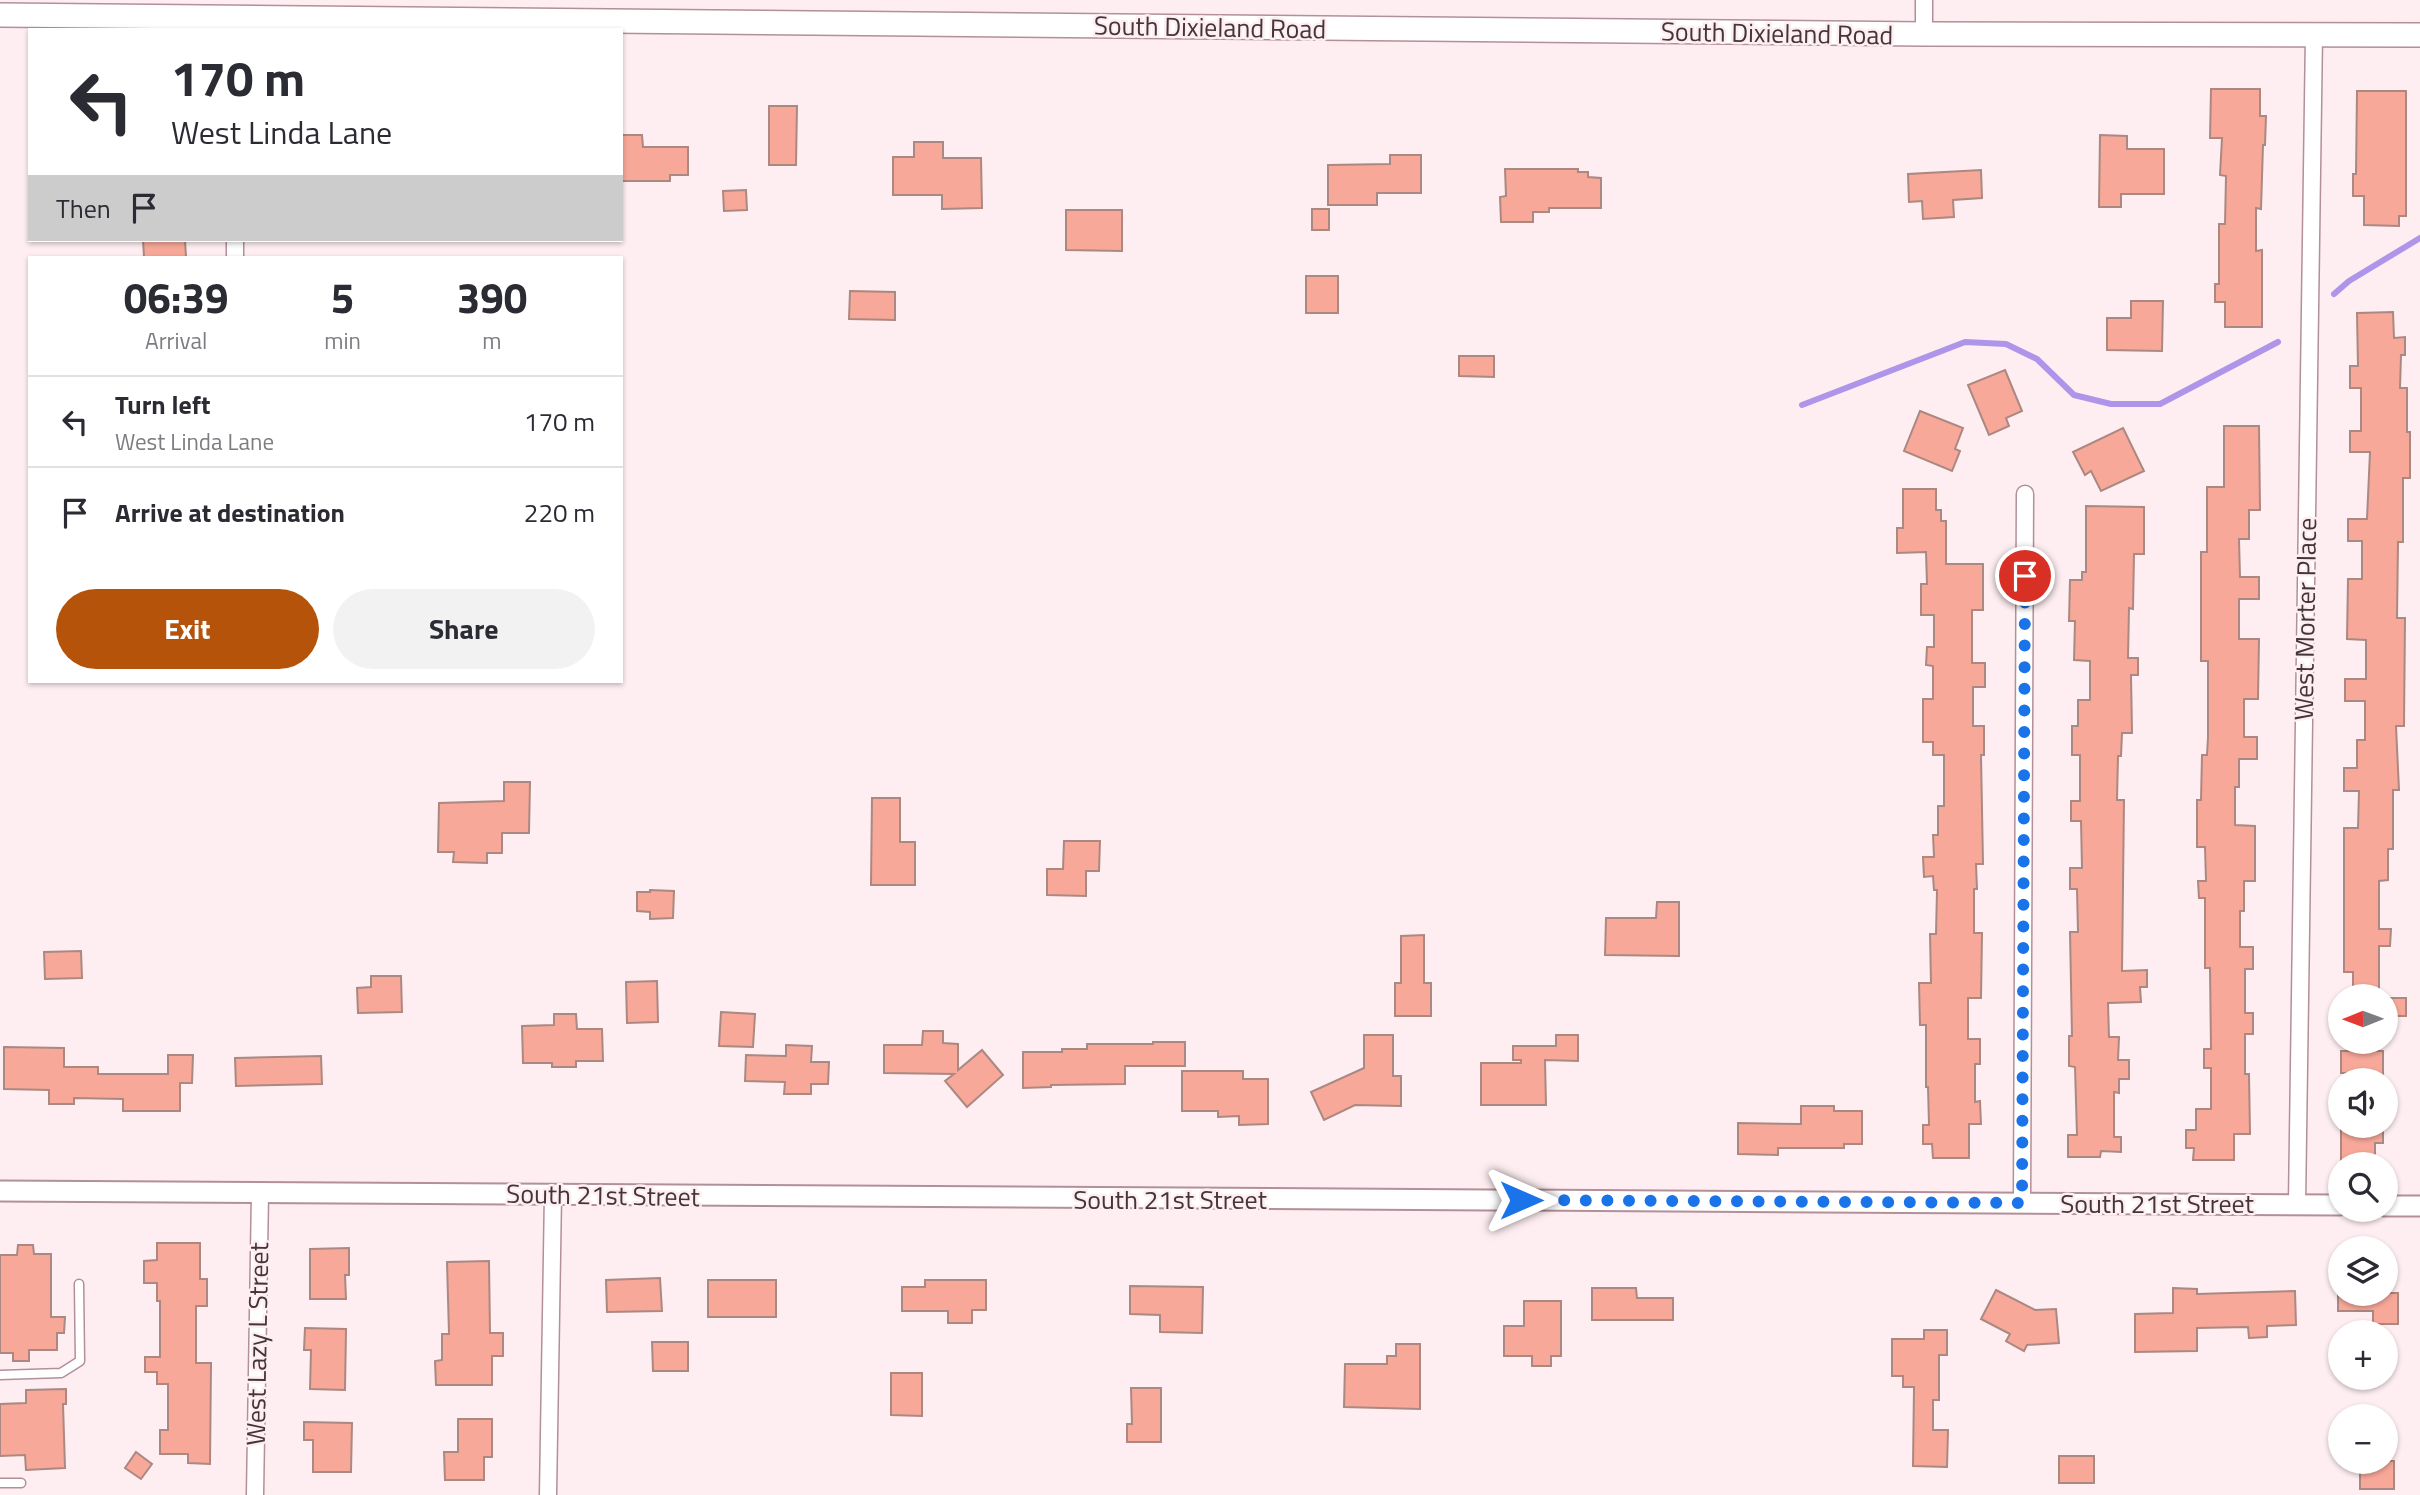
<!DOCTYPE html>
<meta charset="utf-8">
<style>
body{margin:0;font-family:"Titillium Web",sans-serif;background:#f2f2f3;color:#2b2b33;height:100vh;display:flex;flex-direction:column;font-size:26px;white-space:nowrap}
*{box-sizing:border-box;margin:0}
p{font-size:23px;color:#7c7c81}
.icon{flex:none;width:38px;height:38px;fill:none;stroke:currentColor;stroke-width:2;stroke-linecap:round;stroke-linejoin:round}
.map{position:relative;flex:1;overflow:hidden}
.drawer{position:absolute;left:28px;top:256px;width:595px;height:427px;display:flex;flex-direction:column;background:#fff;border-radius:0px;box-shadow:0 2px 5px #0004}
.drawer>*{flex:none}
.guide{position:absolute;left:28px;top:28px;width:595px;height:214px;border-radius:0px;box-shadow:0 2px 5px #0004;background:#fff;color:#2b2b33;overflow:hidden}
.needle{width:46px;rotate:269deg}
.buttons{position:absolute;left:2328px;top:984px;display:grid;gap:14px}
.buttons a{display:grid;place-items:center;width:70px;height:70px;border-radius:50%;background:#fff;box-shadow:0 2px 5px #0004;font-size:35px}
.pin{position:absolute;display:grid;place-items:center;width:60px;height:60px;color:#fff;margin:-30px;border:4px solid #fff;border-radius:50%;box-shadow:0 2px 7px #0007}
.me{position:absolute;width:77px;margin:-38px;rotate:90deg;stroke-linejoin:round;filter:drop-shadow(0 0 5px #0008)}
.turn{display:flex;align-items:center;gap:24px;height:147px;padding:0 28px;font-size:32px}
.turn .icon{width:91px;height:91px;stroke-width:2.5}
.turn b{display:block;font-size:49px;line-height:60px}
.then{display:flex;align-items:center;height:66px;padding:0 28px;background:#0003;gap:14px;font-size:26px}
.eta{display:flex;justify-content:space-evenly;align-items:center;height:119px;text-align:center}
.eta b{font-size:42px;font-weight:700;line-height:49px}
.cta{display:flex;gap:14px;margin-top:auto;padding:14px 28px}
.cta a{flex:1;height:80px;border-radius:42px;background:#b45309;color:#fff;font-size:28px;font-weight:700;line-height:80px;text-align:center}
.cta a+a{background:#f2f2f3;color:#2b2b33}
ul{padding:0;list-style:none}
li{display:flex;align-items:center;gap:21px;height:91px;padding:0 28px;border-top:2px solid #e1e1e2}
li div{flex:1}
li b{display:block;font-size:26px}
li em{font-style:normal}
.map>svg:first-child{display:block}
</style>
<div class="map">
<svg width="2420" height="1495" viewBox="0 0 2420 1495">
<rect width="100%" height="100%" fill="#feeef2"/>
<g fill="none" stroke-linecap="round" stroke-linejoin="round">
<g stroke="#ae95e9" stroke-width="6">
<path d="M 2334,294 L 2349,281 L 2420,238"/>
<path d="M 1802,405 L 1965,342 L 2006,344 L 2037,359 L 2074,395 L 2111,404 L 2160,404 L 2278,342"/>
</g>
</g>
<g fill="#f7a899" stroke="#ab8881" stroke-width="2">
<path d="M 2211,89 L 2260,89 L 2260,116 L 2266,116 L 2265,145 L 2263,145 L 2261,209 L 2256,208 L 2256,251 L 2262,250 L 2262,327 L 2225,327 L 2225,302 L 2215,302 L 2215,284 L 2219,284 L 2219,224 L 2225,224 L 2226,176 L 2220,175 L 2222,138 L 2210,138 Z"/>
<path d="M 2357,91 L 2406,91 L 2406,216 L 2399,216 L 2399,226 L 2364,225 L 2364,196 L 2353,196 L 2353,174 L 2356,174 Z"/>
<path d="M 769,106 L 797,106 L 796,165 L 769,165 Z"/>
<path d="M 621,135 L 642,135 L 643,147 L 688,147 L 688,175 L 670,175 L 670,181 L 621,181 Z"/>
<path d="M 2100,135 L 2127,136 L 2127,149 L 2164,149 L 2164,194 L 2121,194 L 2121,207 L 2099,207 Z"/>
<path d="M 914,142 L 943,142 L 943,158 L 981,158 L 982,208 L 942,209 L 942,195 L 893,195 L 893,157 L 914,157 Z"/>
<path d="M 1390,155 L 1421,155 L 1421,193 L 1377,193 L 1377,205 L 1328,205 L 1328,165 L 1390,164 Z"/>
<path d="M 1505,169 L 1578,169 L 1578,172 L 1588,172 L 1588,177 L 1601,178 L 1601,208 L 1549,208 L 1549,212 L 1533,212 L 1533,222 L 1501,222 L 1500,197 L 1506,196 Z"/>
<path d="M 1981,170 L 1982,198 L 1953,200 L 1954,217 L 1923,219 L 1922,201 L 1909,202 L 1908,174 Z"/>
<path d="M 746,190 L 747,210 L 724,211 L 723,191 Z"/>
<rect x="1312" y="209" width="17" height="21"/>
<path d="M 1066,210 L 1122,210 L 1122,251 L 1066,250 Z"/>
<path d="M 143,240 L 185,240 L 186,257 L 144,257 Z"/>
<rect x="1306" y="276" width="32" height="37"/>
<path d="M 850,291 L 895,292 L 895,320 L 849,319 Z"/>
<path d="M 2131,301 L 2163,301 L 2162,351 L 2107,350 L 2107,318 L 2131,318 Z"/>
<path d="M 2393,312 L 2394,338 L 2405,337 L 2405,355 L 2401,355 L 2400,388 L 2407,388 L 2407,432 L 2410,432 L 2410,478 L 2403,478 L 2403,542 L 2398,542 L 2397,618 L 2405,618 L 2404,726 L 2396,726 L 2399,790 L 2393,790 L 2393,849 L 2388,849 L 2388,880 L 2379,881 L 2379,929 L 2391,929 L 2390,946 L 2379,946 L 2379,996 L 2353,996 L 2353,972 L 2344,972 L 2344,828 L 2358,828 L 2359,791 L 2344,791 L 2344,768 L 2357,768 L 2357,740 L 2365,740 L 2365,701 L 2345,701 L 2345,679 L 2366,679 L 2366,640 L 2347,639 L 2348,579 L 2362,579 L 2362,541 L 2348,541 L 2348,519 L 2367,519 L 2370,452 L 2350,452 L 2350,431 L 2361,431 L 2361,388 L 2350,388 L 2350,366 L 2358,366 L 2357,313 Z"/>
<path d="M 1459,356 L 1494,356 L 1494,377 L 1459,376 Z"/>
<path d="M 2005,370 L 2022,411 L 2006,418 L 2009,426 L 1989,435 L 1968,385 Z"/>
<path d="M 1920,411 L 1963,428 L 1955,449 L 1960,451 L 1952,471 L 1904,451 Z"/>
<path d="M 2224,426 L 2259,426 L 2260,510 L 2249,510 L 2249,539 L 2239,539 L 2240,577 L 2259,577 L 2259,599 L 2239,599 L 2239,639 L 2259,639 L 2258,699 L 2244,699 L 2244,737 L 2257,737 L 2257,759 L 2239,759 L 2239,787 L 2235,787 L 2235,825 L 2255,826 L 2255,881 L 2244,881 L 2244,911 L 2240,911 L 2240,947 L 2253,947 L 2253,969 L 2245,969 L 2245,1013 L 2253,1013 L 2253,1034 L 2245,1034 L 2245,1074 L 2249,1074 L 2250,1134 L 2234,1134 L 2234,1160 L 2193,1160 L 2194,1148 L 2186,1148 L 2186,1130 L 2196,1130 L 2196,1109 L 2211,1109 L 2211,1068 L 2204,1068 L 2204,1049 L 2211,1049 L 2210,968 L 2205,968 L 2205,898 L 2199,898 L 2198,881 L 2206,881 L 2205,847 L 2197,847 L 2197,800 L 2201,800 L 2202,755 L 2207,755 L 2208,737 L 2208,661 L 2201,661 L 2201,552 L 2207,552 L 2207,487 L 2224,487 Z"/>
<path d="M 2123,428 L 2144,471 L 2101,491 L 2091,471 L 2085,475 L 2073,452 Z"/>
<path d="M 1903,489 L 1936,489 L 1936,510 L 1941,510 L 1941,521 L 1946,521 L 1946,564 L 1983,564 L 1983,610 L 1972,610 L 1972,663 L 1985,663 L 1985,687 L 1973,687 L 1973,726 L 1984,726 L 1984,755 L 1981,755 L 1983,864 L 1976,864 L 1977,889 L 1974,889 L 1974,933 L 1982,933 L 1981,998 L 1968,998 L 1968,1039 L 1980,1039 L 1980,1064 L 1975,1064 L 1975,1102 L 1980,1101 L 1981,1124 L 1969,1124 L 1969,1158 L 1933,1158 L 1932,1144 L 1923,1144 L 1923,1125 L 1929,1125 L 1928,1087 L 1926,1087 L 1926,1025 L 1920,1025 L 1919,983 L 1931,983 L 1930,934 L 1936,934 L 1937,890 L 1934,890 L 1933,876 L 1924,877 L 1923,857 L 1934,857 L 1933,835 L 1938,835 L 1938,806 L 1944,806 L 1944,755 L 1933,755 L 1933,742 L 1923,742 L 1923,699 L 1933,699 L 1933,666 L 1926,665 L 1927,647 L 1934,647 L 1934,615 L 1921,615 L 1921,584 L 1927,584 L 1926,552 L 1897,553 L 1897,528 L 1903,528 Z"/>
<path d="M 2086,506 L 2144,507 L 2144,554 L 2134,554 L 2133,609 L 2129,608 L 2128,658 L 2138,658 L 2138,675 L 2131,675 L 2132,733 L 2122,733 L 2121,756 L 2118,756 L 2117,800 L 2124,800 L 2122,971 L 2147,970 L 2147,987 L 2140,987 L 2141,1002 L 2108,1003 L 2109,1037 L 2119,1037 L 2118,1060 L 2129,1060 L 2129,1079 L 2119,1079 L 2119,1093 L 2114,1092 L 2114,1137 L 2121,1137 L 2121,1152 L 2101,1151 L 2100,1157 L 2068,1157 L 2068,1135 L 2077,1135 L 2075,1067 L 2069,1066 L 2069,1036 L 2072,1036 L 2070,932 L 2078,932 L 2077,889 L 2070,889 L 2070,868 L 2082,868 L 2081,821 L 2071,821 L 2071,801 L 2080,801 L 2080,755 L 2072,755 L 2072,726 L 2078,726 L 2078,700 L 2090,700 L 2090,661 L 2074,660 L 2075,621 L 2069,621 L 2070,580 L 2082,580 L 2082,572 L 2086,572 Z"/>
<path d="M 504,782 L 530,782 L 529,833 L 502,833 L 502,853 L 487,853 L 487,863 L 453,862 L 454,852 L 438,852 L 439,803 L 504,801 Z"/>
<path d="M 872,798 L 900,798 L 900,842 L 915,842 L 915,885 L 871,885 Z"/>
<path d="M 1064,841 L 1100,841 L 1099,871 L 1086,871 L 1086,896 L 1047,895 L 1047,869 L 1063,869 Z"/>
<path d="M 650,890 L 674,891 L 673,918 L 650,919 L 650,912 L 637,911 L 637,892 L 650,892 Z"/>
<path d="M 1657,902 L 1679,902 L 1679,956 L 1605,955 L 1606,918 L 1656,918 Z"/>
<path d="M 1424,935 L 1424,983 L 1431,983 L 1431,1016 L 1395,1016 L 1395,983 L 1401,983 L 1401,936 Z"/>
<path d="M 81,951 L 82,978 L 45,979 L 44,952 Z"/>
<path d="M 371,976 L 401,976 L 402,1012 L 358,1013 L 357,988 L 371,987 Z"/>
<path d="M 657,981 L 658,1022 L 627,1023 L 626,982 Z"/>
<rect x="2385" y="998" width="21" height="18"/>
<path d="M 721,1012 L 755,1014 L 753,1047 L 719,1046 Z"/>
<path d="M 554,1014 L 576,1014 L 577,1029 L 602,1029 L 603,1061 L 576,1061 L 576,1067 L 552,1067 L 552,1063 L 523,1063 L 522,1026 L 554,1025 Z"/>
<path d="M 923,1031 L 943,1031 L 943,1043 L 958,1044 L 958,1070 L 982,1050 L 1003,1075 L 967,1107 L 945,1081 L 954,1074 L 884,1073 L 884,1045 L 922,1045 Z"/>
<path d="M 1364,1035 L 1393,1035 L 1393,1076 L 1401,1076 L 1401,1106 L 1355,1105 L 1324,1120 L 1311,1092 L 1364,1068 Z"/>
<path d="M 1556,1035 L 1578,1035 L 1578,1061 L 1545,1060 L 1546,1105 L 1481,1105 L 1481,1063 L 1521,1063 L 1521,1060 L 1513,1060 L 1513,1046 L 1556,1046 Z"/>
<path d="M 1153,1042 L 1185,1042 L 1185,1066 L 1125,1066 L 1125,1084 L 1051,1085 L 1051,1087 L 1023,1088 L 1023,1052 L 1062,1052 L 1062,1049 L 1087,1049 L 1087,1044 L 1153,1044 Z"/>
<path d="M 786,1045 L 812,1046 L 811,1062 L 829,1062 L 828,1084 L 811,1084 L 811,1094 L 784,1094 L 785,1082 L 745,1081 L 746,1055 L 786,1056 Z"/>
<path d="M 4,1047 L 64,1048 L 64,1067 L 98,1067 L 98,1074 L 168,1074 L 168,1055 L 193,1055 L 192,1083 L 180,1083 L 180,1111 L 123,1111 L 123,1099 L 74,1098 L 74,1104 L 49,1104 L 49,1090 L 4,1089 Z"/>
<path d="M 2341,1051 L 2383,1051 L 2383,1080 L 2346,1080 L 2346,1073 L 2341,1073 Z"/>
<path d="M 321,1056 L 322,1084 L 236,1086 L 235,1058 Z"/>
<path d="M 1182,1071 L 1243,1071 L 1243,1079 L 1268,1079 L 1268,1124 L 1239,1125 L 1239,1116 L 1218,1117 L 1218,1111 L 1182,1111 Z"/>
<path d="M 1801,1106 L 1834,1106 L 1834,1111 L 1862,1111 L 1862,1144 L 1844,1144 L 1844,1148 L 1778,1148 L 1778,1155 L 1738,1154 L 1738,1123 L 1801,1124 Z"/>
<path d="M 2341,1125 L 2383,1126 L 2383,1143 L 2375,1143 L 2375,1164 L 2341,1164 Z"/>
<path d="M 157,1243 L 200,1243 L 200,1279 L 207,1279 L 207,1306 L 196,1306 L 196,1363 L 211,1363 L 210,1464 L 188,1463 L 188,1454 L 160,1454 L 160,1430 L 168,1430 L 168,1384 L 157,1384 L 157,1372 L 145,1372 L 145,1357 L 160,1357 L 160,1301 L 157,1301 L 157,1283 L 144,1283 L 144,1261 L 157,1260 Z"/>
<path d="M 18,1245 L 33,1245 L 34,1254 L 51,1254 L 51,1317 L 65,1317 L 64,1333 L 57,1333 L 57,1350 L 29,1350 L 29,1361 L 13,1361 L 13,1353 L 0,1353 L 0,1255 L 17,1255 Z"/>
<path d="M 349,1248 L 349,1275 L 345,1275 L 346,1299 L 310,1299 L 310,1249 Z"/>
<path d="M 489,1261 L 490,1333 L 503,1333 L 503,1356 L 492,1356 L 492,1385 L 436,1385 L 435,1361 L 442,1360 L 442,1334 L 449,1334 L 447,1262 Z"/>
<path d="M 660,1278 L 662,1311 L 607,1312 L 606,1280 Z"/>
<rect x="708" y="1280" width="68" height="37"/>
<path d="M 925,1280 L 986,1280 L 986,1310 L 972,1310 L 972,1323 L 948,1323 L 948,1311 L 902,1311 L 902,1287 L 925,1287 Z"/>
<path d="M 1130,1286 L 1203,1287 L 1202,1333 L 1160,1332 L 1160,1315 L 1130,1314 Z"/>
<path d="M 1592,1288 L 1636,1288 L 1637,1298 L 1673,1298 L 1673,1320 L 1592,1320 Z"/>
<path d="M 2173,1288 L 2197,1289 L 2197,1294 L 2295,1291 L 2296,1325 L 2267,1326 L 2267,1337 L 2249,1338 L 2248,1327 L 2197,1328 L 2197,1351 L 2135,1352 L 2135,1314 L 2173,1313 Z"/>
<path d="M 1996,1290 L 2035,1310 L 2056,1309 L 2059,1343 L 2027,1345 L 2024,1351 L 2006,1341 L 2010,1334 L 1981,1319 Z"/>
<path d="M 2338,1293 L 2398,1293 L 2398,1324 L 2373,1324 L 2373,1311 L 2338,1311 Z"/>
<path d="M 1524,1301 L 1561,1301 L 1561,1356 L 1551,1356 L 1551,1366 L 1532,1366 L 1532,1356 L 1504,1356 L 1504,1326 L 1524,1326 Z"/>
<path d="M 305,1328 L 346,1329 L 345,1390 L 310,1389 L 311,1350 L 304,1350 Z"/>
<path d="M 1924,1330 L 1947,1330 L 1947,1355 L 1939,1355 L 1939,1400 L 1933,1400 L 1933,1430 L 1948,1430 L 1947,1467 L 1913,1466 L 1914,1387 L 1903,1387 L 1903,1376 L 1892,1376 L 1892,1339 L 1924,1339 Z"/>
<path d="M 652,1342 L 688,1342 L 688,1371 L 653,1371 Z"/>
<path d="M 1396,1344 L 1420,1344 L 1420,1409 L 1344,1407 L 1345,1364 L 1387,1364 L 1387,1356 L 1396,1356 Z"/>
<path d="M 891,1373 L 922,1373 L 922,1416 L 891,1415 Z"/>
<path d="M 1131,1388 L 1161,1388 L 1161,1442 L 1127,1442 L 1127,1424 L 1132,1424 Z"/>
<path d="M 66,1389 L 66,1404 L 63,1404 L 65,1468 L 26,1470 L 25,1455 L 0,1456 L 0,1404 L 26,1403 L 26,1390 Z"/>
<path d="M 458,1419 L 492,1419 L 492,1457 L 484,1457 L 484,1480 L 445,1480 L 444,1452 L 458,1452 Z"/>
<path d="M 304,1422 L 352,1423 L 351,1472 L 313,1472 L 313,1440 L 304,1440 Z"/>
<path d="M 136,1452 L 152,1464 L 141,1479 L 125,1468 Z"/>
<rect x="2059" y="1456" width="35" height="27"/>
<rect x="2360" y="1461" width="34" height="28"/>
</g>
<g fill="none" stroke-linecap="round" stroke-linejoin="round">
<defs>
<g id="service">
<path d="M 0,1375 L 61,1373 L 80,1361 L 79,1284"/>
<path d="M 0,1483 L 21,1483"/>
</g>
<g id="minor">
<path d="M 1924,34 L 1924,0"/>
<path d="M 235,240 L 235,257"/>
<path d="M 2022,1203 L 2025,494"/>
<path d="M 2297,1204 L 2314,34"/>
<path d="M 255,1495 L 260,1193"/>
<path d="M 548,1495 L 553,1194"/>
</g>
<g id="tertiary">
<path d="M 0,1191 L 2340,1205"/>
<path d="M 2385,1206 L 2420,1206"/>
</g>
<path id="secondary" d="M 0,15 L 1924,34 L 2420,35"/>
</defs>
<use href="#service" stroke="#b28f99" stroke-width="11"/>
<use href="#minor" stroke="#b28f99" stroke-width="19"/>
<use href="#tertiary" stroke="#b28f99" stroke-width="23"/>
<use href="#secondary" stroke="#b28f99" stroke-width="26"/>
<use href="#service" stroke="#fff" stroke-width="8"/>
<use href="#minor" stroke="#fff" stroke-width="16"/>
<use href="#tertiary" stroke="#fff" stroke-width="19"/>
<use href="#secondary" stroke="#fff" stroke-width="23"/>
</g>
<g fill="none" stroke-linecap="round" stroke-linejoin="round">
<path stroke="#1a73e8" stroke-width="12" stroke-dasharray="0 21.6" d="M 1521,1200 L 2022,1203 L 2025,576"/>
</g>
<g text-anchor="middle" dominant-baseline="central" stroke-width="5" stroke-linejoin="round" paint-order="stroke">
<g font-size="26" fill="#433539" stroke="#feeef2">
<text transform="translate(1210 27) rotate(1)">South Dixieland Road</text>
<text transform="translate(1777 33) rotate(1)">South Dixieland Road</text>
<text transform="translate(2305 619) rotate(-89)">West Morter Place</text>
<text transform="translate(603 1195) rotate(1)">South 21st Street</text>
<text x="1170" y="1199">South 21st Street</text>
<text x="2157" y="1203">South 21st Street</text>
<text transform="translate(257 1344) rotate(-89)">West Lazy L Street</text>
</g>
</g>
</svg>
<div class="buttons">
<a><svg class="needle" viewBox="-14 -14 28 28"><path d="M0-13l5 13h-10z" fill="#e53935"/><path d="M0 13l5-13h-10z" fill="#7c7c81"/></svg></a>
<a><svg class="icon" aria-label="sound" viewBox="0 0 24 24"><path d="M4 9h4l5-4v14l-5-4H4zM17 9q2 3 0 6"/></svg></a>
<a><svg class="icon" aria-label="search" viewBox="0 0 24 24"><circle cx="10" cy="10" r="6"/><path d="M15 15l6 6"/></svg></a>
<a><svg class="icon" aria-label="layers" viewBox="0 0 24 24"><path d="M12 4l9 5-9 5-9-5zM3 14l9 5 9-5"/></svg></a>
<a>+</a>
<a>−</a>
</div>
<div class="pin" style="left:2025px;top:576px;background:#d93025"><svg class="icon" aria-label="arrive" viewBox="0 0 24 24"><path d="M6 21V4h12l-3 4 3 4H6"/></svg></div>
<svg class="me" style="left:1521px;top:1200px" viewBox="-20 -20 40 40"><path d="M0-17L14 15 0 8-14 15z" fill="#1a73e8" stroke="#fff" stroke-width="4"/></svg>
<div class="guide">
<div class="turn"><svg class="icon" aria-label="left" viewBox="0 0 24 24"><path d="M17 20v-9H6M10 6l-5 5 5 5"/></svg><div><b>170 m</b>West Linda Lane</div></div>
<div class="then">Then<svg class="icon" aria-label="arrive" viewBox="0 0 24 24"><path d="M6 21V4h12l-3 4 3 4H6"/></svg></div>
</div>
<section class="drawer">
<div class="eta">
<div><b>06:39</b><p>Arrival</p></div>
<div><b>5</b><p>min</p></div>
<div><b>390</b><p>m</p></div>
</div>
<ul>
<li><svg class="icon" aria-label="left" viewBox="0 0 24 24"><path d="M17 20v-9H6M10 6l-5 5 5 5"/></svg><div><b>Turn left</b><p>West Linda Lane</p></div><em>170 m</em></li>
<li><svg class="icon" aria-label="arrive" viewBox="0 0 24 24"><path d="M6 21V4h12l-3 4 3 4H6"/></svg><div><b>Arrive at destination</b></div><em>220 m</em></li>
</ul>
<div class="cta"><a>Exit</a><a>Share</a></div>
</section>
</div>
